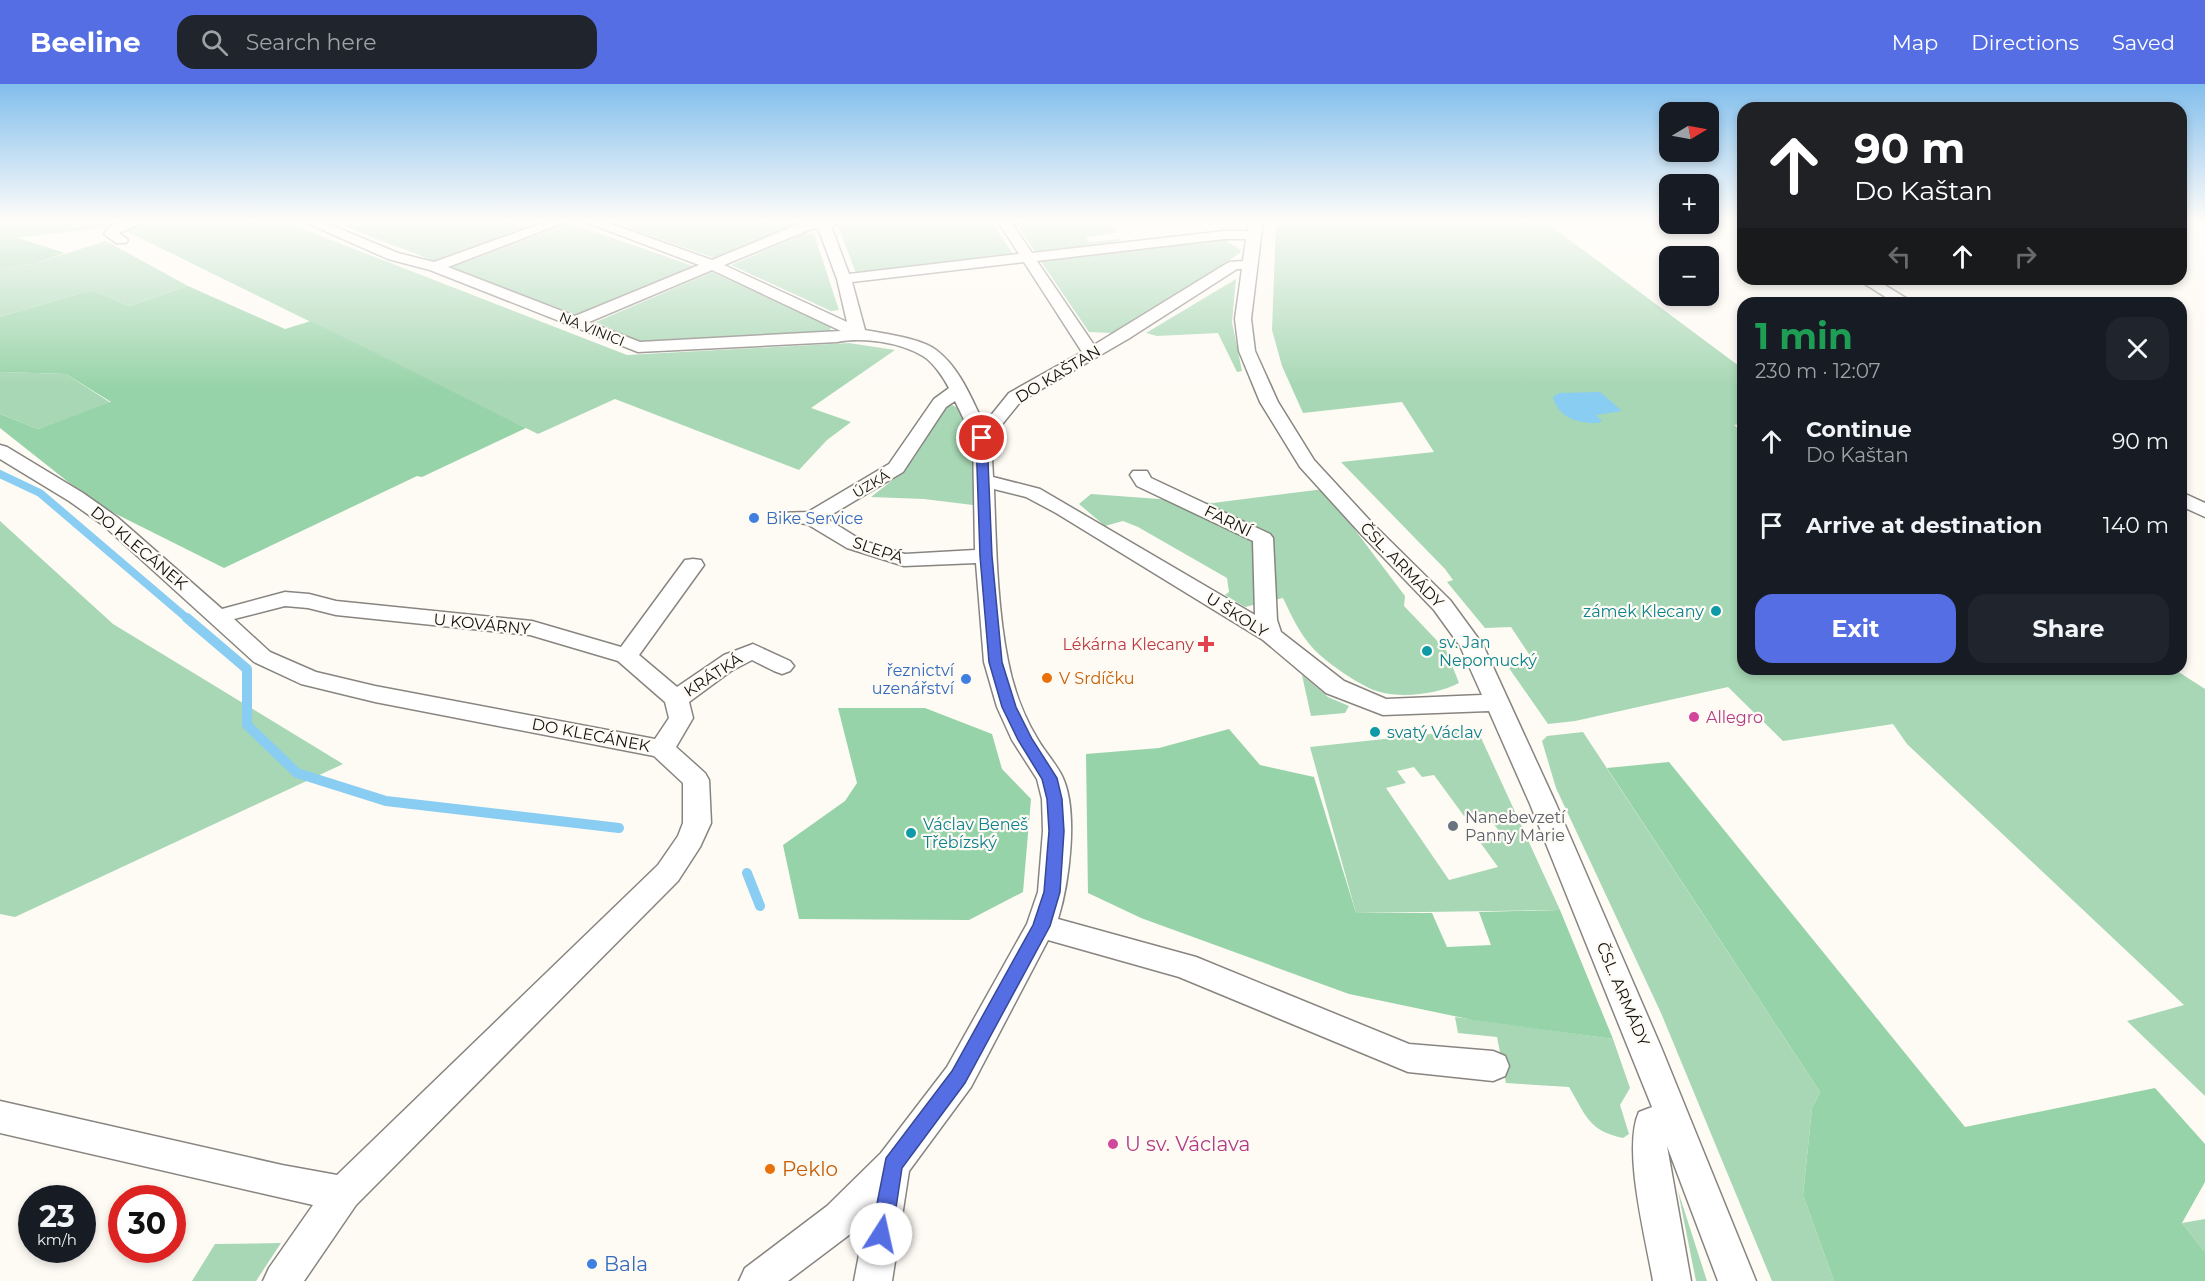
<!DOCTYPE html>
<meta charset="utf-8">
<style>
body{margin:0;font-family:Montserrat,sans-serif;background:#20242c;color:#f1f3f6;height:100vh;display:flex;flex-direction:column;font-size:22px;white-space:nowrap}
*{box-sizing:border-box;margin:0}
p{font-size:20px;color:#9ea1a6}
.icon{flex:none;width:33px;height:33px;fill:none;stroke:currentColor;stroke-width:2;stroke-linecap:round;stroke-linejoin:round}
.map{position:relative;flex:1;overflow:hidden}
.sheet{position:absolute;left:1737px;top:213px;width:450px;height:378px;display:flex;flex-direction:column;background:#171b24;border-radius:18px;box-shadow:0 3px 9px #0003}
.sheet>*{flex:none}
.guide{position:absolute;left:1737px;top:18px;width:450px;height:183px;border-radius:18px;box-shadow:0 3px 9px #0003;background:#202124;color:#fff;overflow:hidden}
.needle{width:39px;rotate:80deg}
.controls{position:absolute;left:1659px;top:18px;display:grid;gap:12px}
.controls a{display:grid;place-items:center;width:60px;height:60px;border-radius:12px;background:#171b24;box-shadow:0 3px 9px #0003;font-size:30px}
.speed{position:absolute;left:18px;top:1101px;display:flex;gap:12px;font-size:30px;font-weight:700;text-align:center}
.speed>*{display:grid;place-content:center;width:78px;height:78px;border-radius:50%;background:#171b24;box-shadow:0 3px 9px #0003;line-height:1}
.speed small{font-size:15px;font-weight:400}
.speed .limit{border:9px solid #d22;background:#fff;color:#111}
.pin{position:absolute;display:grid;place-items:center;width:51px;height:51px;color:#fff;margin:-26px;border:3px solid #fff;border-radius:50%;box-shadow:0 2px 6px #0007}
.me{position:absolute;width:66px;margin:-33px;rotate:10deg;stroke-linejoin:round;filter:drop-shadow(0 0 4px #0008)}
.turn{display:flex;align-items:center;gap:21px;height:126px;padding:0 18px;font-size:27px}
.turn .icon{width:78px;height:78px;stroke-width:2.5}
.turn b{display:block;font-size:42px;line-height:51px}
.lanes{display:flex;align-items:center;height:57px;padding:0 18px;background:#0003;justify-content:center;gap:30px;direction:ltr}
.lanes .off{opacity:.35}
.round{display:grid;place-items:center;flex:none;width:63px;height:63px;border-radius:18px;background:#20242c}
.headline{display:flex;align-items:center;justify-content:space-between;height:102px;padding:0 18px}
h1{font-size:36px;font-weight:700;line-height:45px;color:#1e9e55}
.cta{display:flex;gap:12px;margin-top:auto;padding:12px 18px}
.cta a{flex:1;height:69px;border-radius:18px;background:#556ee3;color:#fff;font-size:24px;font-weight:700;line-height:69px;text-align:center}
.cta a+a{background:#20242c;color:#f1f3f6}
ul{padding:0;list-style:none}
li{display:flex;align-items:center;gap:18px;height:84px;padding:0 18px}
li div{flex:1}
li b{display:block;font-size:22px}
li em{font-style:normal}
header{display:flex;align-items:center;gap:36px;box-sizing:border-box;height:84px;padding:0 30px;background:#556ee3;color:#fff}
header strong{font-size:28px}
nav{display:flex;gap:33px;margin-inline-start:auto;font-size:21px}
.search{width:420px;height:54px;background:#20242c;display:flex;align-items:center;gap:15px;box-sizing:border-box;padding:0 21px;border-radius:18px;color:#9ea1a6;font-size:22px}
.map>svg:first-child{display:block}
</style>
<header>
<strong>Beeline</strong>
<div class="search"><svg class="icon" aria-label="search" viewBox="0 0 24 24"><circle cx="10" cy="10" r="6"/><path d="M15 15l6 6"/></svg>Search here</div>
<nav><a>Map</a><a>Directions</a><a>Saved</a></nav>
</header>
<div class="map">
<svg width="2205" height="1197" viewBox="0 0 2205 1197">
<rect width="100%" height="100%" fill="#fefaf4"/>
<g fill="#a7d7b4" fill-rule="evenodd">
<path d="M 0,136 L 130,136 L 102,144 L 0,156 Z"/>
<path d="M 158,136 L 280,136 L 627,271 L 849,259 L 895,266 L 811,324 L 851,338 L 827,356 L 799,386 L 615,315 L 538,350 L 124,146 Z"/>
<path d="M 327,136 L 552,136 L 437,178 Z"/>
<path d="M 604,136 L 804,136 L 715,174 Z"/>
<path d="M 885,136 L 991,136 L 1013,170 L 856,189 L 838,142 Z"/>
<path d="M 1014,136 L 1105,136 L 1116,149 L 1086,153 L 1089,158 L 1120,155 L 1121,157 L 1035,168 Z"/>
<path d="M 1276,136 L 1543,136 L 1743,285 L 1743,340 L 1734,341 L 1743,348 L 1743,585 L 2174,585 L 2205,605 L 2205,1012 L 2127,937 L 2184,921 L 1907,660 L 1893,640 L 1783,657 L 1728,603 L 1575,637 L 1548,640 L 1509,584 L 1513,580 L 1533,576 L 1511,543 L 1485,544 L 1447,498 L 1453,496 L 1445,485 L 1341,378 L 1434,368 L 1402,318 L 1303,329 L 1282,282 L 1272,246 Z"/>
<path d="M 570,139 L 693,182 L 578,231 L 449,184 Z"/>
<path d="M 806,149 L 814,150 L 839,226 L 831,227 L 731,181 Z"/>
<path d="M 1222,154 L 1241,166 L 1240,169 L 1163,221 L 1112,249 L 1089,248 L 1040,176 Z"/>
<path d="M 106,157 L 188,202 L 130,222 L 91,206 L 0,233 L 0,183 L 33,180 Z"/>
<path d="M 712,188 L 831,243 L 830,247 L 641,258 L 596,238 Z"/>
<path d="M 1236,195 L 1232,238 L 1242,287 L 1237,288 L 1218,249 L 1157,252 L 1146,249 Z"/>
<path d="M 0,288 L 66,290 L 111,319 L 38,345 L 0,330 Z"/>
<path d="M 952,321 L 958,324 L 972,355 L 975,393 L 973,421 L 924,415 L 871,413 L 894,395 L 914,374 L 946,323 Z"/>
<path d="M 1324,405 L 1405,512 L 1404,522 L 1446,566 L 1459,599 C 1436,611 1393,616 1369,604 C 1353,596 1333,583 1320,571 C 1303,557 1292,533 1283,514 L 1245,523 L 1225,511 L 1229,508 L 1227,494 L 1138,443 L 1123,437 L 1105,442 L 1079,420 L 1091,410 L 1213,419 Z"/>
<path d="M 0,437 L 113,540 L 343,680 L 15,833 L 0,830 Z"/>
<path d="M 1302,591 L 1328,613 L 1349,622 L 1345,629 L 1311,632 Z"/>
<path d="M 1477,645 L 1560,826 L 1356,829 L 1310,663 ZM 1414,683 L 1422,693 L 1434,691 L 1464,732 L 1484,727 L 1502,751 L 1480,758 L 1498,783 L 1449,796 L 1386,704 L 1406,699 L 1397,687 Z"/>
<path d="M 1583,648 L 1820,1008 L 1812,1024 L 1803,1111 L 1834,1197 L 1772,1197 L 1661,929 L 1556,704 L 1542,657 L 1547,652 Z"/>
<path d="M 1455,933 L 1613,955 L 1630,1004 L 1620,1021 L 1629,1050 L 1623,1054 C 1588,1046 1587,1033 1569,1003 L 1506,999 L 1497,953 L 1458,949 Z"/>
<path d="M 1678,1107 L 1707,1197 L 1696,1197 Z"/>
<path d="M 2205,1135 L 2205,1168 L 2182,1139 Z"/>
<path d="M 281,1159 L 256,1197 L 192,1197 L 215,1160 Z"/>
</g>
<g fill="#97d3a8">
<path d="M 18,154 L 65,169 L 33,180 L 0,183 L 0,156 Z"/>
<path d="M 188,202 L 285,245 L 311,237 L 526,344 L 422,393 L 417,392 L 224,484 L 96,420 L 0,344 L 0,330 L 38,345 L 111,318 L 66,290 L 0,288 L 0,233 L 91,206 L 130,222 Z"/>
<path d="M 838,624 L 925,624 L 992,650 L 1002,685 L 1031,715 L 1023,808 L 969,836 L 799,835 L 783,761 L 845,717 L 857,699 Z"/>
<path d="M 1229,645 L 1260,681 L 1314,693 L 1356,829 L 1432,829 L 1447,863 L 1491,861 L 1479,828 L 1560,826 L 1613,955 L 1473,936 L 1349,910 L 1141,834 L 1088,809 L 1086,670 L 1159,664 Z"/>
<path d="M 1669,678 L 1965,1043 L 2155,1004 L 2205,1060 L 2205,1098 L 2182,1139 L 2205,1168 L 2205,1197 L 1834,1197 L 1803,1111 L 1812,1024 L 1820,1008 L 1607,684 Z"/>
</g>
<path fill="#89cdf2" d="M 1600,308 L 1622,327 L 1596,331 L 1602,337 L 1599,339 C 1579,340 1558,334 1553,313 L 1559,309 Z"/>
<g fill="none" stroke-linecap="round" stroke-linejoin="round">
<path stroke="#89cdf2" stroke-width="8" d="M 0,390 L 40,409 L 189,536"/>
<g stroke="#89cdf2" stroke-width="10">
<path d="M 187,534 L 247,585 L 247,641 L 297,689 L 386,717 L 619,744"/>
<path d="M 747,789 L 760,822"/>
</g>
<defs>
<g id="minor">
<path d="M 128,136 L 149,136 L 119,149 L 128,156 L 126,159 L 116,159 L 104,150 L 109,143 Z"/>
<path d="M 300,136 L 319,136 L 398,169 L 434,178 L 551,136 L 571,136 L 448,183 L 575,232 L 699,181 L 580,136 L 600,136 L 712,176 L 801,139 L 814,136 L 847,136 L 831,142 L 849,190 L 1019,170 L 997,136 L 1010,136 L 1032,169 L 1224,147 L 1248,147 L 1249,136 L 1263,136 L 1251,235 L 1255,267 L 1278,318 L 1314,376 L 1374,441 L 1450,516 L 1483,561 L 1556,720 L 1661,963 L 1756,1197 L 1718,1197 L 1667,1062 L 1691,1197 L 1653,1197 C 1646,1155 1622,1065 1639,1028 L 1652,1023 L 1530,720 L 1489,627 L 1383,631 L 1326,609 L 1263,556 L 1056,429 L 1026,413 L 994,405 C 996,461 997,523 1008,577 C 1013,603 1023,631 1037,654 C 1044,667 1055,678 1062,692 C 1079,726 1069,800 1058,835 L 1196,873 L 1409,960 L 1493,967 L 1505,972 L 1509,982 L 1505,992 L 1493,997 L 1408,988 L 1179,893 L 1048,856 L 971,1003 L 909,1087 L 892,1197 L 854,1197 L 866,1134 L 853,1148 L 788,1197 L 739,1197 L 745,1184 L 827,1122 L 881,1069 L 947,983 L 1027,840 L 1038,808 L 1043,747 L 1042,715 L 1037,695 L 1012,656 L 997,623 L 984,578 L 976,479 L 904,482 L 847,464 L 807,440 L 778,437 L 775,433 L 778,429 L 808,428 L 889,380 L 934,315 L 949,304 C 944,294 933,278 923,272 C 899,258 863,253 837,258 L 638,268 L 430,186 L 388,175 ZM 818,144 L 837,195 L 847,238 L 724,181 L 809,146 ZM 1224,155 L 1246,155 L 1243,177 L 1229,178 L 1094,261 L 1037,177 ZM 1024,178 L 1082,268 L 1009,309 L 984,340 C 971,314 960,284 936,266 C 920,254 885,250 865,246 L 852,198 ZM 1237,185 L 1242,185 L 1235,235 L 1239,267 L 1260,318 L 1300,383 L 1360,449 L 1434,526 L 1460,562 L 1482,611 L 1386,615 L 1344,597 L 1281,548 L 1277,536 L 1273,454 L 1270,450 L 1151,394 L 1147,387 L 1133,387 L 1130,391 L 1137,402 L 1253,457 L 1255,531 L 1040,405 L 993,393 L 991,354 L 1021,317 L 1128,255 ZM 712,186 L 841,247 L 640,258 L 589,238 ZM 955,317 L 973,354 L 975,466 L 905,470 L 861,456 L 826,434 L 903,388 L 946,323 Z"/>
<path d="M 1857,195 L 1875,195 L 1914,219 L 1895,219 Z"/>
<path d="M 0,361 L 7,363 L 83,409 L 117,433 L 222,525 L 285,508 L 309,510 L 336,517 L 532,537 L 621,563 L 685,476 L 693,475 L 701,476 L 704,481 L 639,571 L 677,603 L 724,571 L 753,560 L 790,577 L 794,582 L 790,587 L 782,590 L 774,587 L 752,576 L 731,587 L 689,618 L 693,634 L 676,663 L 705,689 L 709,696 L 711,739 L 700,763 L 678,797 L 356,1121 L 304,1197 L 263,1197 L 269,1184 L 313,1121 L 0,1049 L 0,1017 L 282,1081 L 337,1091 L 658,781 L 678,752 L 683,739 L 683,699 L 654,672 L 375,618 L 301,600 L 254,578 L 103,441 L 69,417 L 0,375 ZM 285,522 L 308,524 L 336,531 L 530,551 L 618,577 L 665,618 L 669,634 L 655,655 L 375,602 L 316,588 L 270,568 L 234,535 Z"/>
<path d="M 2181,408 L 2205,419 L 2205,433 L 2181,422 Z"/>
</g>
</defs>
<use href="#minor" stroke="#888580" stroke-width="3"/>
<use href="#minor" fill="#fff" fill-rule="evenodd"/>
</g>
<linearGradient id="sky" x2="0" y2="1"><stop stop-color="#82beec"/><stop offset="0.45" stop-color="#fffdfa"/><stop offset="1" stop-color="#fffdfa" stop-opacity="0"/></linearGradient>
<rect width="2205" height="304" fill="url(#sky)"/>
<path fill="#556ee3" stroke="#374894" stroke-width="1.5" d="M 982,351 L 987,354 L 992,472 L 1002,578 L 1016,623 L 1032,655 L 1057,694 L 1062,715 L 1064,747 L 1060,808 L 1050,842 L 965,999 L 902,1084 L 892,1150 L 889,1158 L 881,1161 L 874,1158 L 871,1150 L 886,1074 L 952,987 L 1033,841 L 1044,808 L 1049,747 L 1047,715 L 1042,695 L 1018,656 L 1002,623 L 989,578 L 980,472 L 976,354 Z"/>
<g fill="#3f7fe0" stroke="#fefaf4" stroke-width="2">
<circle cx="754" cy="434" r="6"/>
<circle cx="966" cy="595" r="6"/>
<circle cx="592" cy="1180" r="6"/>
</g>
<g fill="#0f9aa8" stroke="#fefaf4" stroke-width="2">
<circle cx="1716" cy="527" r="6"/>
<circle cx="1427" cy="567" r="6"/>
<circle cx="1375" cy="648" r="6"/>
<circle cx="911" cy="749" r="6"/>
</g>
<path fill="#e0444e" stroke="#fefaf4" stroke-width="2" d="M1203 551h6v6h6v6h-6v6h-6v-6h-6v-6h6z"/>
<g fill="#e8710a" stroke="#fefaf4" stroke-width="2">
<circle cx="1047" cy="594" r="6"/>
<circle cx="770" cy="1085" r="6"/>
</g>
<g fill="#d1479c" stroke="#fefaf4" stroke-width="2">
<circle cx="1694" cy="633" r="6"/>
<circle cx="1113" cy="1060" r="6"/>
</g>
<circle fill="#6b7280" stroke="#fefaf4" stroke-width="2" cx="1453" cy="742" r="6"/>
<g text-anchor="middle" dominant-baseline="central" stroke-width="4.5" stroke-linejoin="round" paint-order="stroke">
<g font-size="14" fill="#131210" stroke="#fefaf4">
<text transform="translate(592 245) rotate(22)">NA VINICI</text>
<text transform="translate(871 400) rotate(-31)">ÚZKÁ</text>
</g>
<g font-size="16" fill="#131210" stroke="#fefaf4">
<text transform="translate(1058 290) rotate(-31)">DO KAŠTAN</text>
<text transform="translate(1228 437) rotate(26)">FARNÍ</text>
<text transform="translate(139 464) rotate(40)">DO KLECÁNEK</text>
<text transform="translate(878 466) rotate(19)">SLEPÁ</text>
<text transform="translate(1402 481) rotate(46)">ČSL. ARMÁDY</text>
<text transform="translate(1237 531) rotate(32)">U ŠKOLY</text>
<text transform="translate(482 540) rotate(6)">U KOVÁRNY</text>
<text transform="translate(713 591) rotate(-33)">KRÁTKÁ</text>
<text transform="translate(591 651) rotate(11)">DO KLECÁNEK</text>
<text transform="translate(1623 910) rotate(67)">ČSL. ARMÁDY</text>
</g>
<g font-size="16" fill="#366cbe" stroke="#fefaf4" text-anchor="start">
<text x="766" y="434">Bike Service</text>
<text x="954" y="586" text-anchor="end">řeznictví<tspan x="954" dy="18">uzenářství</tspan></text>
</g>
<g font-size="16" fill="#0d838f" stroke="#fefaf4" text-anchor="start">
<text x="1704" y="527" text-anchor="end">zámek Klecany</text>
<text x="1439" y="558">sv. Jan<tspan x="1439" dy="18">Nepomucký</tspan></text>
<text x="1387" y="648">svatý Václav</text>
<text x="923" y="740">Václav Beneš<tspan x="923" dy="18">Třebízský</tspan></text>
</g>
<g font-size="16" fill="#be3a42" stroke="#fefaf4" text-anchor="end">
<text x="1194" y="560">Lékárna Klecany</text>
</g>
<g font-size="16" fill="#c56008" stroke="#fefaf4" text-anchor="start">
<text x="1059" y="594">V Srdíčku</text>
</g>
<g font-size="16" fill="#b23c85" stroke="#fefaf4" text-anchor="start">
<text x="1706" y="633">Allegro</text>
</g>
<g font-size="16" fill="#5b616d" stroke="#fefaf4" text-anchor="start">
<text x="1465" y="733">Nanebevzetí<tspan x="1465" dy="18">Panny Marie</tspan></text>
</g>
<g font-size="20" fill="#b23c85" stroke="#fefaf4" text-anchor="start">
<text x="1125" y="1060">U sv. Václava</text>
</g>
<g font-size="20" fill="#c56008" stroke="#fefaf4" text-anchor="start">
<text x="782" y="1085">Peklo</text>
</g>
<g font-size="20" fill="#366cbe" stroke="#fefaf4" text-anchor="start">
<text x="604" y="1180">Bala</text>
</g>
</g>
</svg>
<div class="controls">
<a><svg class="needle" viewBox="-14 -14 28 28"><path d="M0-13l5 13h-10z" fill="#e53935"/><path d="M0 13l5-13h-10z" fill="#9ea1a6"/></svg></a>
<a>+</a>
<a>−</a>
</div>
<div class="speed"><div>23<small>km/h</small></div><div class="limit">30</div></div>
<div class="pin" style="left:982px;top:354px;background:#d93025"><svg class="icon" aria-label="arrive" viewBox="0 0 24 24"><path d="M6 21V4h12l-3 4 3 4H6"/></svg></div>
<svg class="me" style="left:881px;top:1150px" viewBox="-20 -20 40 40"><circle r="19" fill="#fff"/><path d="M0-13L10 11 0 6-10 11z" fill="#556ee3"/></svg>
<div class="guide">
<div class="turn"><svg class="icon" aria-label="ahead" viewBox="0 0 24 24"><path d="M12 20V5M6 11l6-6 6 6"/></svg><div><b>90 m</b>Do Kaštan</div></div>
<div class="lanes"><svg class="icon off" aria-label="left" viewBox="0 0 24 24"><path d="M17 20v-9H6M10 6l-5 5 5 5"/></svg><svg class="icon" aria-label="ahead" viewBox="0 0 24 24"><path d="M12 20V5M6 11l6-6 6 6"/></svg><svg class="icon off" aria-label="right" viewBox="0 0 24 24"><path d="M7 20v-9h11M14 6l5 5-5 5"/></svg></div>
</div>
<section class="sheet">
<div class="headline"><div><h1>1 min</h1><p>230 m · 12:07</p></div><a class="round"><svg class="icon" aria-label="close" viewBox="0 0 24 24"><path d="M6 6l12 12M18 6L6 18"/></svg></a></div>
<ul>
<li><svg class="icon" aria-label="ahead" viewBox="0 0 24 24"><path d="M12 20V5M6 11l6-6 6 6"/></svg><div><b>Continue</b><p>Do Kaštan</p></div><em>90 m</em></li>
<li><svg class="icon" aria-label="arrive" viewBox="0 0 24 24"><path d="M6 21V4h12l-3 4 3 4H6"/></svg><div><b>Arrive at destination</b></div><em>140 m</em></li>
</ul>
<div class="cta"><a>Exit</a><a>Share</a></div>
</section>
</div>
